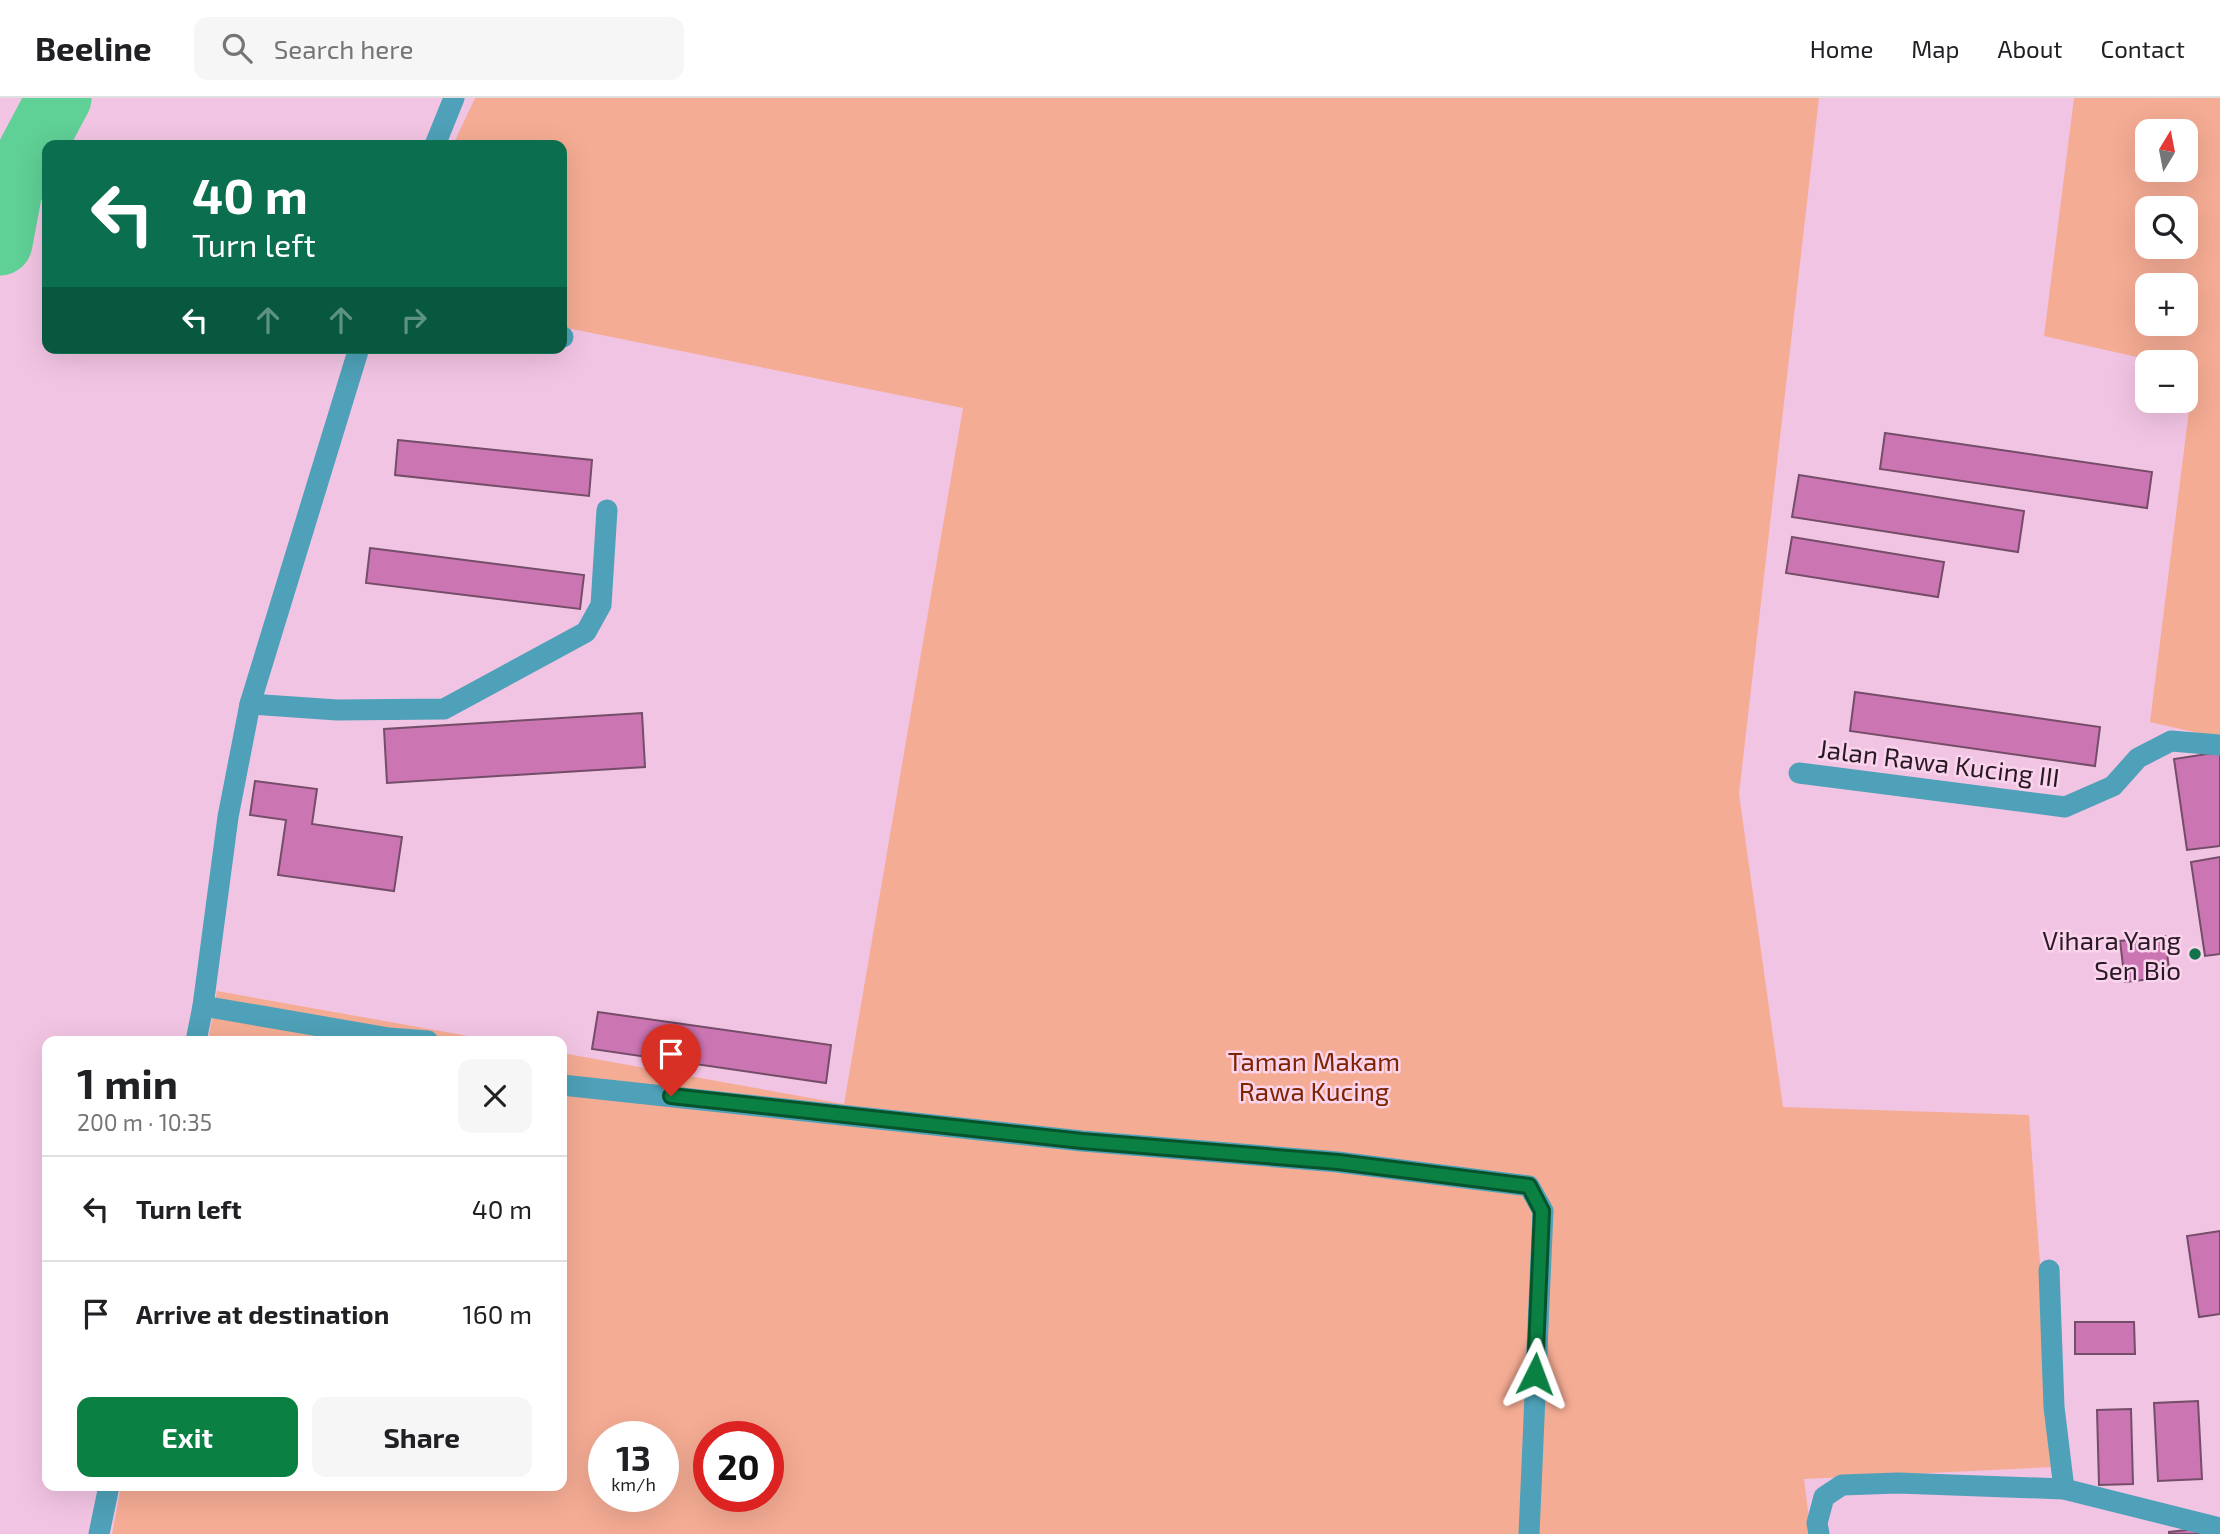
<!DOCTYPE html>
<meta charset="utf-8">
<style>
body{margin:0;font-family:"Exo 2",sans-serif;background:#f6f6f6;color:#202124;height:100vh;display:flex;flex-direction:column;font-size:26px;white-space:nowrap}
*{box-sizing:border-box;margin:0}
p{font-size:23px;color:#757577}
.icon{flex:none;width:38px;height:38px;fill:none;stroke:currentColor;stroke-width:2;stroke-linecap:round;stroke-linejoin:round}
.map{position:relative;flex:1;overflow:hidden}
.sheet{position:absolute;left:42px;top:938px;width:525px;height:455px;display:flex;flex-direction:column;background:#fff;border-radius:14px;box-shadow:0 7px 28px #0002}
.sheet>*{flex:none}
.guide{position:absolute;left:42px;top:42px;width:525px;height:214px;border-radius:14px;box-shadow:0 7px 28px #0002;background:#0b6e4f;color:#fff;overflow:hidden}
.needle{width:46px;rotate:10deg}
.fabs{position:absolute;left:2135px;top:21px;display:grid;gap:14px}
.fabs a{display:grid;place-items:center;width:63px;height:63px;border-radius:14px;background:#fff;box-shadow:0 7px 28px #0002;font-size:35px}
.speed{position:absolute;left:588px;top:1323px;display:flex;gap:14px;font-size:35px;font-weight:700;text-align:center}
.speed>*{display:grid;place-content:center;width:91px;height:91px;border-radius:50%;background:#fff;box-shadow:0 7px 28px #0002;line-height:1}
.speed small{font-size:18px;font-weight:400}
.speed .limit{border:10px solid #d22;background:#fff;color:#111}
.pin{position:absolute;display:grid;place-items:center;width:60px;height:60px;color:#fff;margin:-72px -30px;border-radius:50% 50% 50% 0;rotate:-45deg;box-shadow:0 0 7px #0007}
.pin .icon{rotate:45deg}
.me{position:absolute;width:77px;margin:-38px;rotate:3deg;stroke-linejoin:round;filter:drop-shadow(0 0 5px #0008)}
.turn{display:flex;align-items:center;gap:24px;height:147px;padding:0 35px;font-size:32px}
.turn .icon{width:91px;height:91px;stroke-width:2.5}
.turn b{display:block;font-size:49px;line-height:60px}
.lanes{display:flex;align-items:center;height:66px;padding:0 35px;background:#0003;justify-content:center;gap:35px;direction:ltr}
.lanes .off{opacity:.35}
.round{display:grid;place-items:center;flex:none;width:74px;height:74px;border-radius:14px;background:#f6f6f6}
.overview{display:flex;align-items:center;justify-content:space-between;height:119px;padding:0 35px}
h1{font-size:42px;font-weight:700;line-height:52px}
.primary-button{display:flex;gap:14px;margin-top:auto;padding:14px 35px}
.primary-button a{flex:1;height:80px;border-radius:14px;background:#0b8043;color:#fff;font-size:28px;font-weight:700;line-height:80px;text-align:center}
.primary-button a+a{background:#f6f6f6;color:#202124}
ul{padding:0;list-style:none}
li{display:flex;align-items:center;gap:21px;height:105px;padding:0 35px;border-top:2px solid #e0e0e0}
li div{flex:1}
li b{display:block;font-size:26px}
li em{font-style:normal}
header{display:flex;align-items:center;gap:42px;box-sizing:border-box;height:98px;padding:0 35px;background:#fff;border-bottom:2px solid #e0e0e0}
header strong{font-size:33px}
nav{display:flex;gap:38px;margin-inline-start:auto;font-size:24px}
.search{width:490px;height:63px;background:#f6f6f6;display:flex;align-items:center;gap:18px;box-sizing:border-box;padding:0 24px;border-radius:14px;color:#757577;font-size:26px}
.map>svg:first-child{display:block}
</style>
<header>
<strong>Beeline</strong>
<div class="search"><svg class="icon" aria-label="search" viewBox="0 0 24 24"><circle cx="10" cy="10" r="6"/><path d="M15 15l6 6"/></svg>Search here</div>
<nav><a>Home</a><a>Map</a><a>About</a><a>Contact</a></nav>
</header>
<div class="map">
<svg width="2220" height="1436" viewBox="0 0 2220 1436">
<rect width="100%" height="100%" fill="#f2c4e3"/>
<g fill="#f5ac94" fill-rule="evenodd">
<path d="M 475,0 L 1819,0 L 1739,696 L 1783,1009 L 2029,1017 L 2055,1369 L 1804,1381 L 1811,1436 L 112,1436 L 121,1388 L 562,1388 L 562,955 L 844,1006 L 963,310 L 562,229 L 562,47 L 453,47 ZM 604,1339 L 663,1339 L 663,1398 L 604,1398 ZM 709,1339 L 768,1339 L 768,1398 L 709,1398 Z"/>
<path d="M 2074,0 L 2220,0 L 2220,640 L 2150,624 L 2194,272 L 2186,270 L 2186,264 L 2159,264 L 2044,238 ZM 2147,33 L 2186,33 L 2186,72 L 2147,72 ZM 2147,110 L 2186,110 L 2186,149 L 2147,149 ZM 2147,187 L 2186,187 L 2186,226 L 2147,226 Z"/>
<path d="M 217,893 L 496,943 L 208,943 Z"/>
</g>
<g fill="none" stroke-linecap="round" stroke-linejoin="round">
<path stroke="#5fd096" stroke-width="65" d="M 0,145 L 10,92 L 59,0"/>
</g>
<g fill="#cc75b3" stroke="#744d68" stroke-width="2">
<path d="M 1885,335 L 2152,374 L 2147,410 L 1880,371 Z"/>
<path d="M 398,342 L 592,362 L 589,398 L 395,377 Z"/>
<path d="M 1799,377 L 2024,413 L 2018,454 L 1792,419 Z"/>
<path d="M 1792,439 L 1944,464 L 1938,499 L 1786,475 Z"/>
<path d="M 370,450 L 584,477 L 580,511 L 366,485 Z"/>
<path d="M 1855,594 L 2100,629 L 2095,668 L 1850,633 Z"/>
<path d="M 642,615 L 645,669 L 387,685 L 384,631 Z"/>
<path d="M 2220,654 L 2220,748 L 2187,752 L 2174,661 Z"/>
<path d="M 255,683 L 317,691 L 312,726 L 402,739 L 394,793 L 278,777 L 286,722 L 250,717 Z"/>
<path d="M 2220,759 L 2220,856 L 2205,858 L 2191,764 Z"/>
<path d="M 2165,838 L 2170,879 L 2125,884 L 2120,843 Z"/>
<path d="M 598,914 L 831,947 L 826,985 L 592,951 Z"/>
<path d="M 2220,1133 L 2220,1216 L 2199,1219 L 2187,1138 Z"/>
<path d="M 2075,1224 L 2134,1224 L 2135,1256 L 2075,1256 Z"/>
<path d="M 2198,1303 L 2202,1381 L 2158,1383 L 2154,1305 Z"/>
<path d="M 2131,1311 L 2133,1386 L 2099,1387 L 2097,1312 Z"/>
<path d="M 2205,1430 L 2206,1436 L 2169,1436 L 2169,1434 Z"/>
</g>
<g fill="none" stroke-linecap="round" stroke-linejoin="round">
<g stroke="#4ea1b8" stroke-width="21">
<path d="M 435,47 L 454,0"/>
<path d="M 562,239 L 563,239"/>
<path d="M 250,606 L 337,612 L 444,611 L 586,534 L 601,507 L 607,412"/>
<path d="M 1799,675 L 2065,709 L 2113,688 L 2138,660 L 2171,643 L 2220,647"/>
<path d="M 203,908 L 389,940 L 428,943"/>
<path d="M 196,943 L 203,908 L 228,719 L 250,606 L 359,250"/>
<path d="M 562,987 L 1082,1043 L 1338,1064 L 1529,1088 L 1543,1113 L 1529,1436"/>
<path d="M 2049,1172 L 2054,1309 L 2064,1391"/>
<path d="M 99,1436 L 109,1388"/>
<path d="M 1819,1436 L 1817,1425 L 1824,1399 L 1842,1387 L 1898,1385 L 2064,1391 L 2220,1430"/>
</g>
</g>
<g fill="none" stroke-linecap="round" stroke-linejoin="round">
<defs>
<path id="route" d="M 671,998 L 1082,1043 L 1338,1064 L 1529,1088 L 1542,1113 L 1535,1276"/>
</defs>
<use href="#route" stroke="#07532c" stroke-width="18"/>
<use href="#route" stroke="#0b8043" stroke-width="12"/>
</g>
<circle fill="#12734a" stroke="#fad4ed" stroke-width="2.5" cx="2195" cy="856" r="7"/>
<g text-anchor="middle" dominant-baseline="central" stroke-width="5" stroke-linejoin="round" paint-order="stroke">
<g font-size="26" fill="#291924" stroke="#fad4ed">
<text transform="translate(1939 664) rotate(7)">Jalan Rawa Kucing III</text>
</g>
<g font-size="26" fill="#291924" stroke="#fad4ed" text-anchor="end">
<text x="2181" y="841">Vihara Yang<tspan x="2181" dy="30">Sen Bio</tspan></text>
</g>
<g font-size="26" fill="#7f2400" stroke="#fad4ed">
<text x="1314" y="962">Taman Makam<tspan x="1314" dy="30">Rawa Kucing</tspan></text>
</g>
</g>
</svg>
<div class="fabs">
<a><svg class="needle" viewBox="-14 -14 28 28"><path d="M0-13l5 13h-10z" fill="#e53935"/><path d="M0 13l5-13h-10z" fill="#757577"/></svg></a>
<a><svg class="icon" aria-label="search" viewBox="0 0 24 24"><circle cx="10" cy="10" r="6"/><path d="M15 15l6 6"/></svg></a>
<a>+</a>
<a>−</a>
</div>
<div class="speed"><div>13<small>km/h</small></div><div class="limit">20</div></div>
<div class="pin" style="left:671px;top:998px;background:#d93025"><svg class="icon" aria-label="arrive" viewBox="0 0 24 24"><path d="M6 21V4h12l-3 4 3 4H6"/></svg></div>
<svg class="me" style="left:1535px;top:1276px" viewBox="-20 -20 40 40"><path d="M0-17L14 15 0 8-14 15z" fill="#0b8043" stroke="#fff" stroke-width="4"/></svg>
<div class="guide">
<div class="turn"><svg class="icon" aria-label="left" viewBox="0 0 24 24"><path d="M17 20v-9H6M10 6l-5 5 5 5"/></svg><div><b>40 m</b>Turn left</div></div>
<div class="lanes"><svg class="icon" aria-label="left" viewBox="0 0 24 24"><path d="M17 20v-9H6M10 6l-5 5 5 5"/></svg><svg class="icon off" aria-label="ahead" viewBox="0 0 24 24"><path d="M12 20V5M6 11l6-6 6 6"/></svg><svg class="icon off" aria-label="ahead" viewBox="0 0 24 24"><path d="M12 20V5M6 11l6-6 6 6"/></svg><svg class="icon off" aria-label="right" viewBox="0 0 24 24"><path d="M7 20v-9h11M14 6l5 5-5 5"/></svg></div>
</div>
<section class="sheet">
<div class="overview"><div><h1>1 min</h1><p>200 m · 10:35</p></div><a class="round"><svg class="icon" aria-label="close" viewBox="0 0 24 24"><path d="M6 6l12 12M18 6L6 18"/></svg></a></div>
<ul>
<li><svg class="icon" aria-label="left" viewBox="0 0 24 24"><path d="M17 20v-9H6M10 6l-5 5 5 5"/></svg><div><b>Turn left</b></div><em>40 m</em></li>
<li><svg class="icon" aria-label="arrive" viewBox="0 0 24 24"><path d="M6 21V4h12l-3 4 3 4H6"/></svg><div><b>Arrive at destination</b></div><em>160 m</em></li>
</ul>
<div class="primary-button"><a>Exit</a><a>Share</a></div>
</section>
</div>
